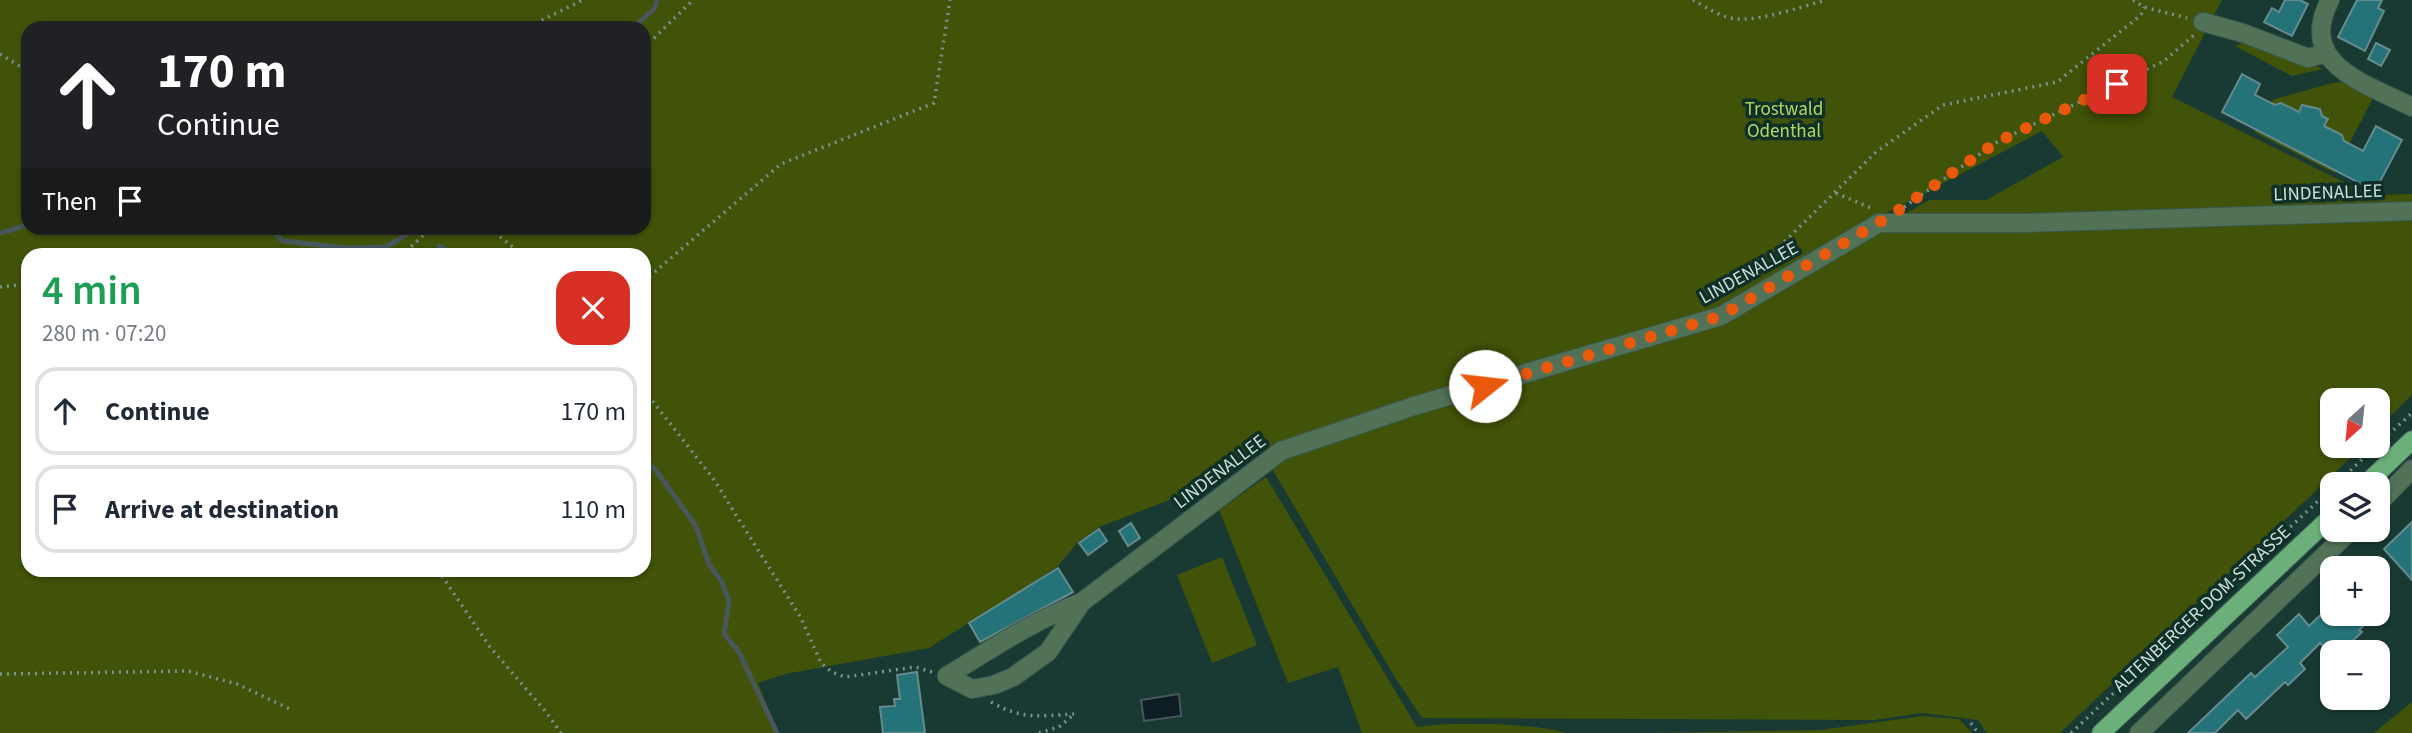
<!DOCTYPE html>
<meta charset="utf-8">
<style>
body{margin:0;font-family:"Source Sans 3",sans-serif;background:#f6f6f7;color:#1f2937;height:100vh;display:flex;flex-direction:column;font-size:26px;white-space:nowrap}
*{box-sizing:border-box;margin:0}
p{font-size:23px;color:#747a83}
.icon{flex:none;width:38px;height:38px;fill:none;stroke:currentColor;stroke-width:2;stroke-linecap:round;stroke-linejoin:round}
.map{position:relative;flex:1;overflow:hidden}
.drawer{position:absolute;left:21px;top:248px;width:630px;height:329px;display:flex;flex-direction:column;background:#fff;border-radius:21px;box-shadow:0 2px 5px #0004}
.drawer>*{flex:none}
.guide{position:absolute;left:21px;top:21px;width:630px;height:214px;border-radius:21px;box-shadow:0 2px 5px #0004;background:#202124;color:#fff;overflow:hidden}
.needle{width:46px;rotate:207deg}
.fabs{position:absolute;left:2320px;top:388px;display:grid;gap:14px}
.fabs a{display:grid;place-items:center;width:70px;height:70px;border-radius:14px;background:#fff;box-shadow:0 2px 5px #0004;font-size:35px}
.pin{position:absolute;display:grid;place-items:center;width:60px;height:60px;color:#fff;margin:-30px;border-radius:14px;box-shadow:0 4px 10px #0006}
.me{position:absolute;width:77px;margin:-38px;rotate:74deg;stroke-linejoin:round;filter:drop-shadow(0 0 5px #0008)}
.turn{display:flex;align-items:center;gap:24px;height:147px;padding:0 21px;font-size:32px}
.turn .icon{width:91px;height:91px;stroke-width:2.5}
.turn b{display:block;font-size:49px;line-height:60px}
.then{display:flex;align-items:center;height:66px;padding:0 21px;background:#0003;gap:14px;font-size:26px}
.round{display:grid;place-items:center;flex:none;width:74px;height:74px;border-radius:21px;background:#f6f6f7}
.head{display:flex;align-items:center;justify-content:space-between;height:119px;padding:0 21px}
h1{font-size:42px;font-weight:600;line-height:52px;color:#1e9e55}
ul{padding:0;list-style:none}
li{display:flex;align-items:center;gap:21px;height:88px;margin:0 14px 10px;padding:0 7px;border:4px solid #e0e1e3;border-radius:21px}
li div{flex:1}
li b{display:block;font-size:26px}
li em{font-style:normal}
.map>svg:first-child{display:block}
</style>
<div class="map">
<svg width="2412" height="733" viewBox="0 0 2412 733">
<rect width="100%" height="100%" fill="#193a32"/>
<g fill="#405308" fill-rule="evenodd">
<path d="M 0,0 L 2222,0 L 2172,97 L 2370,195 L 2412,194 L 2412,395 L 2388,418 L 2378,432 L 2378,401 L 2333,401 L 2333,446 L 2363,446 L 2060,733 L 1987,733 L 1978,720 L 1922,713 L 1874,720 L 1422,718 L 1396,679 L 1271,467 L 1287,457 L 1347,431 L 1723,319 L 1929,200 L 1986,200 L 2063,157 L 2042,131 L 1889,212 L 1720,311 L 1349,421 L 1267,448 L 1201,488 L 1099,527 L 1078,542 L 1057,567 L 929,648 L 785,674 L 758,683 L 778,733 L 0,733 ZM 28,28 L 644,28 L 644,228 L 28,228 ZM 28,256 L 644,256 L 644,570 L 28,570 Z"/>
<path d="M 2248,40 L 2323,69 L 2292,76 L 2235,46 Z"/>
<path d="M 2343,82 L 2373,98 L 2334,173 L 2254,132 L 2272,101 L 2275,99 L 2332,83 Z"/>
<path d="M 1266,477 L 1417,727 C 1449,721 1536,723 1566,733 L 1362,733 L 1338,667 L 1288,683 L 1219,510 Z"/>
<path d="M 1222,557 L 1257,645 L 1212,663 L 1177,575 Z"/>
<path d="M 2412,702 L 2412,733 L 2374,733 Z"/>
<path d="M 1923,716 L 1959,719 L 1972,733 L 1651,733 L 1820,730 Z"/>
</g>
<path fill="#0e1d24" stroke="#47575b" stroke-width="2" d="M 1179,694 L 1181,716 L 1144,721 L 1141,700 Z"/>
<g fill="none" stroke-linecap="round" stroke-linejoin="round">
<g stroke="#47575b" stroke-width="5">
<path d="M 633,28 L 655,8 L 657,0"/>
<path d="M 270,228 L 283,241 L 347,248 L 386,247 L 417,228"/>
<path d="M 0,233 L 28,225"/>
<path d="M 439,246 L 459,256"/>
<path d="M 644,460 L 655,469 L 696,526 L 709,564 L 722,582 L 729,601 L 724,634 L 739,652 L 777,733"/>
</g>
</g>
<g fill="#247378" stroke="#658b8e" stroke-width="2">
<path d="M 2285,0 L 2300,0 L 2308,4 L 2292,36 L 2264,22 L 2272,8 L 2279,12 Z"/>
<path d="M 2357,0 L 2382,0 L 2378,8 L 2384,11 L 2365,51 L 2338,37 Z"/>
<path d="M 2376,43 L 2390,50 L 2381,66 L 2368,59 Z"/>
<path d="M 2242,74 L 2260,84 L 2255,95 L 2275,105 L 2281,103 L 2299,112 L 2302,105 L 2320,109 L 2322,116 L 2328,119 L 2324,126 L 2342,135 L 2344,141 L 2363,151 L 2376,126 L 2402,140 L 2375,191 L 2222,112 Z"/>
<path d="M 2412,522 L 2412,580 L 2384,549 Z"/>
<path d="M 1131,523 L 1140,538 L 1128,546 L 1119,531 Z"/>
<path d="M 1099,529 L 1107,541 L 1088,555 L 1079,543 Z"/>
<path d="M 1058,568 L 1073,592 L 980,642 L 969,623 Z"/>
<path d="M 2333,603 L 2333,614 L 2376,614 L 2359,630 L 2362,632 L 2340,653 L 2333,653 L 2333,657 L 2320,643 L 2300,663 L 2305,669 L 2288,685 L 2285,682 L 2246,719 L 2238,710 L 2215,733 L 2188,733 L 2251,673 L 2255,677 L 2288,647 L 2277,635 L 2299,614 L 2309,626 Z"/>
<path d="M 917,672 L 925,733 L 883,733 L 880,707 L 895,706 L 894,699 L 900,699 L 897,675 Z"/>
</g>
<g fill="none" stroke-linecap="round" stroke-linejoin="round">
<defs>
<g id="minor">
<path d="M 2330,0 C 2296,65 2367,84 2412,107"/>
<path d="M 2203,22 L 2243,33 L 2308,58 L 2326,53"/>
<path d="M 2378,504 L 2412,469"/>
<path d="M 947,676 C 991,649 1034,620 1082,602 L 1281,451 L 1414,406 L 1721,316 L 1879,223 L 2026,223 L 2412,211"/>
<path d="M 947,676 L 972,689 L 994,685 L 1013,677 L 1048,652 L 1082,602"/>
<path d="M 2139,733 L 2351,530"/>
</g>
<g id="major">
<path d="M 2365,485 L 2412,440"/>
<path d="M 2101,733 L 2333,515"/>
</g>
</defs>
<use href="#minor" stroke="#395850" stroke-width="20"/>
<use href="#major" stroke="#395850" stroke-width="20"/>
<g stroke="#79928c" stroke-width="3.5" stroke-dasharray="2 5" stroke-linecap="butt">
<path d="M 1693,0 C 1706,7 1723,19 1739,19 C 1765,20 1800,7 1826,0"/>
<path d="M 2133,0 L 2144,7 L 2187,18"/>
<path d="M 530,28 L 540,21 L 583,0"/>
<path d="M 644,48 L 693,0"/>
<path d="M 0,54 L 28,71"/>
<path d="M 1836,193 L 1873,209"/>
<path d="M 1904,207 L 1997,142 L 2164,61 L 2194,35"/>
<path d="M 489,228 L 524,256"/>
<path d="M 401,256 L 431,228"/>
<path d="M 1758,274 L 1772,254 L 1876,152 L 1943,105 L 2057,82 L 2141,15 L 2144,7"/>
<path d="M 644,281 L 781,164 L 934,103 L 950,0"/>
<path d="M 0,287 L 28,284"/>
<path d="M 644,390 L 715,481 L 731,507 L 801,618 L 821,663 L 832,672 L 845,677 L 915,667 L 932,672"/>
<path d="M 2378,444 L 2412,413"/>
<path d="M 2335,485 L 2376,446"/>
<path d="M 438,570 L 490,647 L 546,712 L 561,733"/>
<path d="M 0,674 L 188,671 L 237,684 L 292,710"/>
<path d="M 991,702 C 1022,720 1040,716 1074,714"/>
<path d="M 1971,723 L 1978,733"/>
<path d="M 1039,733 L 1059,727 L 1072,716"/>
<path d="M 2071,733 L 2333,487"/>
</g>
<use href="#minor" stroke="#527258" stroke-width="18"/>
<use href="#major" stroke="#6bb07a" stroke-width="18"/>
</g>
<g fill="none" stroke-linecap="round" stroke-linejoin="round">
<path stroke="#ea580c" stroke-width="12" stroke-dasharray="0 21.6" d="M 1485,386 L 1721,316 L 1890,216 L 1997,142 L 2117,84"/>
</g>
<g text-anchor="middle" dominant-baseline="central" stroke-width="7" stroke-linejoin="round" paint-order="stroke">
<g font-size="19" fill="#b3d75e" stroke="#0e3028">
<text x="1784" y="109">Trostwald<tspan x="1784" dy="22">Odenthal</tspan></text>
</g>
<g font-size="19" fill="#cddfda" stroke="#0e3028">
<text transform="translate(2328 193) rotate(-2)">LINDENALLEE</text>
<text transform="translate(1749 273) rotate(-29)">LINDENALLEE</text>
<text transform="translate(1220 472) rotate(-37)">LINDENALLEE</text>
<text transform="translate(2202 609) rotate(-43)">ALTENBERGER-DOM-STRASSE</text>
</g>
</g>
</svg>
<div class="fabs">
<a><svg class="needle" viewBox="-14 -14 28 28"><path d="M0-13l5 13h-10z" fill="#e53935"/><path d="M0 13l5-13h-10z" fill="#747a83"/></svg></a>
<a><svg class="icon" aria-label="layers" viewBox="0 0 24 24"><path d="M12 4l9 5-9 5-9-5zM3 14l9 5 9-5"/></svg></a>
<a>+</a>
<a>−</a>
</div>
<div class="pin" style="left:2117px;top:84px;background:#d93025"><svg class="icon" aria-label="arrive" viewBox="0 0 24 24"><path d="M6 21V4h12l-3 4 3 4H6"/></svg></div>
<svg class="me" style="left:1485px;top:386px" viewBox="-20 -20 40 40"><circle r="19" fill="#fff"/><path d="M0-13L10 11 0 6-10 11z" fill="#ea580c"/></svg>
<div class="guide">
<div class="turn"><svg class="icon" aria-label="ahead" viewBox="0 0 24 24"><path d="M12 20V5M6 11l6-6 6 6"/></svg><div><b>170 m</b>Continue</div></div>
<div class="then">Then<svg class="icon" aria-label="arrive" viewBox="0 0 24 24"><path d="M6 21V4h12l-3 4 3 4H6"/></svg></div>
</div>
<section class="drawer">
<div class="head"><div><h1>4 min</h1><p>280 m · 07:20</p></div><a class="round" style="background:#d93025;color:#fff"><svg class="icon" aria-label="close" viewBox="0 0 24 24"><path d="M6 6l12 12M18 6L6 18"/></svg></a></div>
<ul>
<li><svg class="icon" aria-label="ahead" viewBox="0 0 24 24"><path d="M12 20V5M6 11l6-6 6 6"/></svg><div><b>Continue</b></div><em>170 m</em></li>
<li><svg class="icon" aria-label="arrive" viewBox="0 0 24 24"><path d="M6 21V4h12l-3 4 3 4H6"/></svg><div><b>Arrive at destination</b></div><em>110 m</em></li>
</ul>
</section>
</div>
